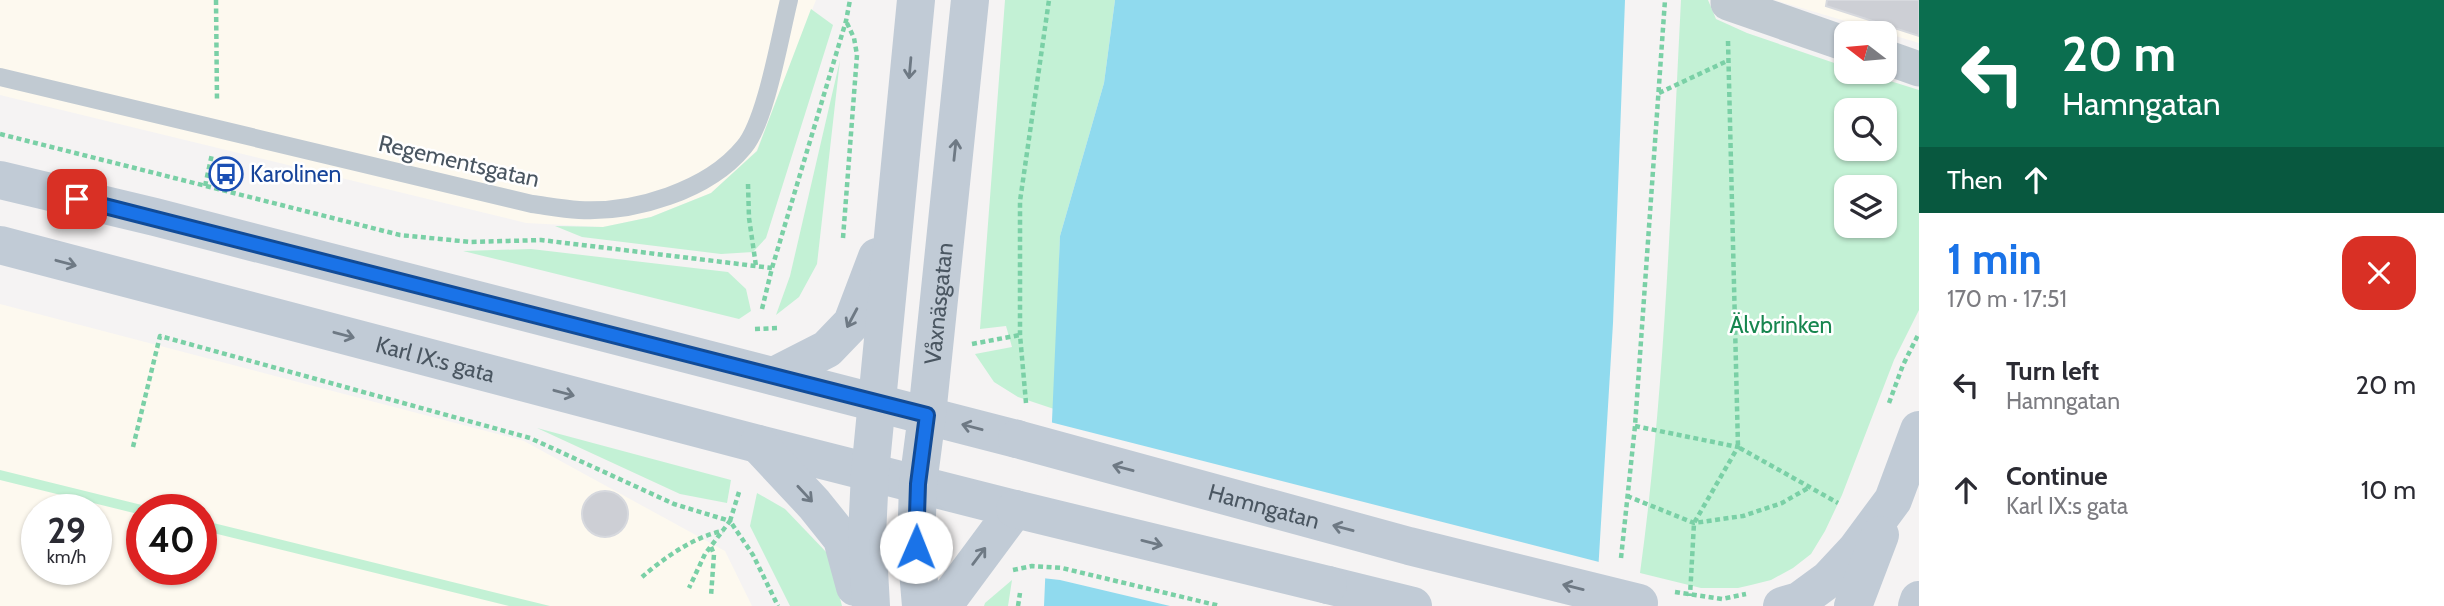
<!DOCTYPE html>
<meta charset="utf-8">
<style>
body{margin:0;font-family:Cabin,sans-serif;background:#f2f2f3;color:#2b2b33;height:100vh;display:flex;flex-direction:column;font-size:26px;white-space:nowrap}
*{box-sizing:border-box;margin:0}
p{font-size:23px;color:#7c7c81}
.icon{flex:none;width:38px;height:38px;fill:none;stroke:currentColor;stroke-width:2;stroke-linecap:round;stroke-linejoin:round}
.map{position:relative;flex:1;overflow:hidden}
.side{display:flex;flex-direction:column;background:#fff;width:525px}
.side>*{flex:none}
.banner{background:#0b6e4f;color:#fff;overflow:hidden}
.needle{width:46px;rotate:286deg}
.controls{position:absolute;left:1834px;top:21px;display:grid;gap:14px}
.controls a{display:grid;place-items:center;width:63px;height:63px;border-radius:14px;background:#fff;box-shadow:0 2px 5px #0004;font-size:35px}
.speed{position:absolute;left:21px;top:494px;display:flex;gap:14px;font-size:35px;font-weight:700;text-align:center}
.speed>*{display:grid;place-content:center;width:91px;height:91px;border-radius:50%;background:#fff;box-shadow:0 2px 5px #0004;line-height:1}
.speed small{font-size:18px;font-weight:400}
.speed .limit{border:10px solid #d22;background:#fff;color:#111}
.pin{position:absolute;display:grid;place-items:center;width:60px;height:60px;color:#fff;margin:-30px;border-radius:14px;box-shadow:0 4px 10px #0006}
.me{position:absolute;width:77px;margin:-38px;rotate:1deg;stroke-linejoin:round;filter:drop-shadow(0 0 5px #0008)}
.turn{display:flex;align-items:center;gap:24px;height:147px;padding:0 28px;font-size:32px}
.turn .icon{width:91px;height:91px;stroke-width:2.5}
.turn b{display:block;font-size:49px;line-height:60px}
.then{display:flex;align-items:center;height:66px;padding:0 28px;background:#0003;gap:14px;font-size:26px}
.round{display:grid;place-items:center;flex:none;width:74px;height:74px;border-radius:21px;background:#f2f2f3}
.head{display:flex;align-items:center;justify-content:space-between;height:119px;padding:0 28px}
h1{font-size:42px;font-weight:700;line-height:52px;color:#1a73e8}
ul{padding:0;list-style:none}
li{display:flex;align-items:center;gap:21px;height:105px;padding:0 28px}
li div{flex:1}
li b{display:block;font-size:26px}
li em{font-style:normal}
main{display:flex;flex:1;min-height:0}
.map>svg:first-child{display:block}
</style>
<main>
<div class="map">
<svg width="1919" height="606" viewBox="0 0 1919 606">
<rect width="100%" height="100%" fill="#f5f3f3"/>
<g fill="#fdf9ef" fill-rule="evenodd">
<path d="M 0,0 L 816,0 L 756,151 L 711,193 L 651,217 L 603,227 L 526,223 L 0,95 Z"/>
<path d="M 1775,0 L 1919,0 L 1919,43 Z"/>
<path d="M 0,304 L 524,441 L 725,551 L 752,606 L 0,606 ZM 37,509 L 96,509 L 96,569 L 37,569 ZM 142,509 L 201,509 L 201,569 L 142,569 Z"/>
</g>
<g fill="#c3f1d5" fill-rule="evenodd">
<path d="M 1005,0 L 1115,0 L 1104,83 L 1060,236 L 1054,409 L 1018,397 L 994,382 L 975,354 L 1012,347 L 1006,326 L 980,329 Z"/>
<path d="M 1681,0 L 1708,0 L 1716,19 L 1747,33 L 1846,67 L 1846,72 L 1861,72 L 1919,90 L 1919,310 L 1894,360 L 1842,495 L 1825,531 L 1811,554 L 1793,568 L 1771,580 L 1751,585 L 1738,588 L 1701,588 L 1640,573 C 1666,383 1671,191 1681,0 ZM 1846,110 L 1885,110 L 1885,149 L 1846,149 ZM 1846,187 L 1885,187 L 1885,226 L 1846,226 Z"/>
<path d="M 811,9 L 833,25 L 766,238 L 753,252 L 721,254 L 582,237 L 555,226 L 603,227 L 651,217 L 711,193 L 757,151 Z"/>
<path d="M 840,60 L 817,264 L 799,297 L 776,315 L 790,276 Z"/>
<path d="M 531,249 L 728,272 L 746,289 L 751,311 L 739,319 L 463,251 Z"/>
<path d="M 537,428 L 731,480 L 727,503 L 680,494 Z"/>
<path d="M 0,470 L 158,509 L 142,509 L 142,515 L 0,480 Z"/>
<path d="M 757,493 L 785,509 L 829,555 L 842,606 L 790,606 L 750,526 Z"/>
<path d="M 201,520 L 550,606 L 509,606 L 201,530 Z"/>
<path d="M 1012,580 L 1008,606 L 984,606 L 985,603 Z"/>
</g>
<path fill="#90daee" d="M 1115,0 L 1625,0 L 1613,323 L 1596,606 L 1044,606 L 1060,236 L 1104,83 Z"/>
<path fill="#f5f3f3" d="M 1050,422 L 1603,563 L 1600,606 L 1170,606 L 1060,580 L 1042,578 Z"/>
<g fill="#cdcfd5" stroke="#d7d9de" stroke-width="2">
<path d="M 1827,0 L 1919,0 L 1919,36 L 1826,6 Z"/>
<circle cx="605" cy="514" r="23"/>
</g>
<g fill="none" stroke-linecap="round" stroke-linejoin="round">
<g stroke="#7ad0a6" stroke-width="4.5" stroke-dasharray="5 3.5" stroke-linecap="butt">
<path d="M 216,0 L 217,101"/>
<path d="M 1728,41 L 1738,447 L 1838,503"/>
<path d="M 1659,93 L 1727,61"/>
<path d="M 0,134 L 400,235 L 471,242 L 541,240 L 772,268"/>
<path d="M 748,184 L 749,218 L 756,266"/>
<path d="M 205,186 L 212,154"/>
<path d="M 843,238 L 857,55 L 854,38 L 846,21"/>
<path d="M 762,309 L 772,268 L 846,21 L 850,0"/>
<path d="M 755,329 L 778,328"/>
<path d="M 972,344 L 1020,335"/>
<path d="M 1026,403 L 1020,335 L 1020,201 L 1049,0"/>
<path d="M 1889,403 L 1903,365 L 1919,333"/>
<path d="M 1635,426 L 1738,447 L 1694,523 L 1690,596"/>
<path d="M 133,447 L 160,336 L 530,438 L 674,504 L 730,521 L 705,554 L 689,588"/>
<path d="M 739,492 L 730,521 L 753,555 L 778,606"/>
<path d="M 1627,496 L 1694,523 L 1743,516 L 1782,503 L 1808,488"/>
<path d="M 711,547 L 714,554 L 711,596"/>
<path d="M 1621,558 L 1635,426 L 1665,0"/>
<path d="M 642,577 C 664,558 695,536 723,531"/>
<path d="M 1675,592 L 1722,599 L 1746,594"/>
<path d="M 1018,606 L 1020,593"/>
</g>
<path stroke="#c1cad2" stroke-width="18" d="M 0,77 L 532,204 C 547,206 563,209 579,210 C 634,213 708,191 744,147 C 766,121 780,36 789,0"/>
<g stroke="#c1cad2" stroke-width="35">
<path d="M 1728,0 L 1728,3 L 1846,44"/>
<path d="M 1885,57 L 1919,69"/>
</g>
<g stroke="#c1cbd6" stroke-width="38">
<path d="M 0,180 L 155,217 L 1017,439"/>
<path id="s1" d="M 0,245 L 758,444 L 1015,509 L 949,598 L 947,606"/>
<path d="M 774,376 L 827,349 L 852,323 L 877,257"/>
<path d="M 758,444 L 814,504 L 842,539 L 855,587"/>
<path d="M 1328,585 L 1413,606"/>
<path d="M 871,606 L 867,535 L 870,473 L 916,0"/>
<path id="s2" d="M 921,606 L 916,547 L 918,484 L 927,415 L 970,0"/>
<path d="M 1782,606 L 1799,601 L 1829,579 L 1856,550 L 1893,500 L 1919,430"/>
<path d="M 1853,606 L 1880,535"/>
<path d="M 1917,606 L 1919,600"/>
</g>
<path stroke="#7ad0a6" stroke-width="4.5" stroke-dasharray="5 3.5" stroke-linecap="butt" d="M 1013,570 L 1032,566 L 1062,568 L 1220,606"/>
<g stroke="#c1cbd6" stroke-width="38">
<path id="s3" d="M 1017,439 L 1409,546 L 1639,603"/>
<path d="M 1015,509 L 1328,585"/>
</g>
</g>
<defs><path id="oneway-shaft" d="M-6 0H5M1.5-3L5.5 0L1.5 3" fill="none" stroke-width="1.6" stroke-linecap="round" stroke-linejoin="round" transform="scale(1.75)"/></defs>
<g stroke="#6e7984">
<use href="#oneway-shaft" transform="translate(910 68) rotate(95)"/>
<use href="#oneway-shaft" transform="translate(955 150) rotate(-84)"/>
<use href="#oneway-shaft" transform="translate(66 263) rotate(15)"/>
<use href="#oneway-shaft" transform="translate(852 318) rotate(118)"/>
<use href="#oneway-shaft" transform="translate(344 335) rotate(15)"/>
<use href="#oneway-shaft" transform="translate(564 393) rotate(15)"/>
<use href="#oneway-shaft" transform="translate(972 427) rotate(-165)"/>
<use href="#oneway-shaft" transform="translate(1123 468) rotate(-165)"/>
<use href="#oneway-shaft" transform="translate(805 494) rotate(47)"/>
<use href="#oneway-shaft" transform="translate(1343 528) rotate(-165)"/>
<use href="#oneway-shaft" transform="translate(1152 543) rotate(14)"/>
<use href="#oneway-shaft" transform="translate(979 556) rotate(-53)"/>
<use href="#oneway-shaft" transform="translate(1573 587) rotate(-166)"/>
</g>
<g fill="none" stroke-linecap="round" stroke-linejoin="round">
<defs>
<path id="route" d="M 77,199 L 927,415 L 918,484 L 916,547"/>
</defs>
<use href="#route" stroke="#114b97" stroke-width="18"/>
<use href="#route" stroke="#1a73e8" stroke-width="12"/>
</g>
<defs>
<symbol id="bus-ring" viewBox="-11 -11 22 22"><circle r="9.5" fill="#fff" stroke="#1a4fb4" stroke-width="1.5"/><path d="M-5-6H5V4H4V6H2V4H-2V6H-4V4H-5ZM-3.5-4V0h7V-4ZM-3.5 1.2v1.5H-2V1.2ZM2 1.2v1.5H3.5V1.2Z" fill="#1a4fb4"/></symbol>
</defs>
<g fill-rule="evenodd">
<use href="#bus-ring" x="207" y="155" width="38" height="38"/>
</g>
<g text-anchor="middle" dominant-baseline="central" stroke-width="5" stroke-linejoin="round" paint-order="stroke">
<g font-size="23" fill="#4a5661" stroke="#fff">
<text transform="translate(459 161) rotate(13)">Regementsgatan</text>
<text stroke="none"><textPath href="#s2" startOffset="304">Våxnäsgatan</textPath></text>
<text stroke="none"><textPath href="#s1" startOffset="450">Karl IX:s gata</textPath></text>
<text stroke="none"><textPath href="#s3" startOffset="256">Hamngatan</textPath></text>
</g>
<g font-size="23" fill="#164399" stroke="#fff" text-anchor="start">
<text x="250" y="174">Karolinen</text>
</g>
<g font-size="23" fill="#17864f" stroke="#fff">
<text x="1781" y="325">Älvbrinken</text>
</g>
</g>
</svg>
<div class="controls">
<a><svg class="needle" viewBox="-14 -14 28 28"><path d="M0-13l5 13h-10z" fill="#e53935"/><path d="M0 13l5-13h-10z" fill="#7c7c81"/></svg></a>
<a><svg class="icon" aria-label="search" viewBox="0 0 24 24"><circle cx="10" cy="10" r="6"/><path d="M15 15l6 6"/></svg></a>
<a><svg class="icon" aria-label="layers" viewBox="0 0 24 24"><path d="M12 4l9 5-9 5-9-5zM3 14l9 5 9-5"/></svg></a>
</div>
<div class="speed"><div>29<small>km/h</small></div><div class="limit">40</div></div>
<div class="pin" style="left:77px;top:199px;background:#d93025"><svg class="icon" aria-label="arrive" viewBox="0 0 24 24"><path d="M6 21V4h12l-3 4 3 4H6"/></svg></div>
<svg class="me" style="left:916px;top:547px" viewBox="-20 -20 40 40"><circle r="19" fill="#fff"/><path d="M0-13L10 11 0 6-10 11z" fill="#1a73e8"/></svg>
</div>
<section class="side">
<div class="banner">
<div class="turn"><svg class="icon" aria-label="left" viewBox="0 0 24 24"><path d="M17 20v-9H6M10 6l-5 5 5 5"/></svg><div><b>20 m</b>Hamngatan</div></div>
<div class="then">Then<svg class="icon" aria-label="ahead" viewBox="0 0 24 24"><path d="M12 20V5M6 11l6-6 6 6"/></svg></div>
</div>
<div class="head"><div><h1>1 min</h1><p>170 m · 17:51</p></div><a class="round" style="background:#d93025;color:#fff"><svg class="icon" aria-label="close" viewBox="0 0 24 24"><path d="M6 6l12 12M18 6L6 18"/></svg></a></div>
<ul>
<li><svg class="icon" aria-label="left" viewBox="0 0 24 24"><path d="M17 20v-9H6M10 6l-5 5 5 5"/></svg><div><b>Turn left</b><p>Hamngatan</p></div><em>20 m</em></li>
<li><svg class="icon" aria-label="ahead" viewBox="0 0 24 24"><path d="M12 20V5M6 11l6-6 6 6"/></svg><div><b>Continue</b><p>Karl IX:s gata</p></div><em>10 m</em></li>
</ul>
</section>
</main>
